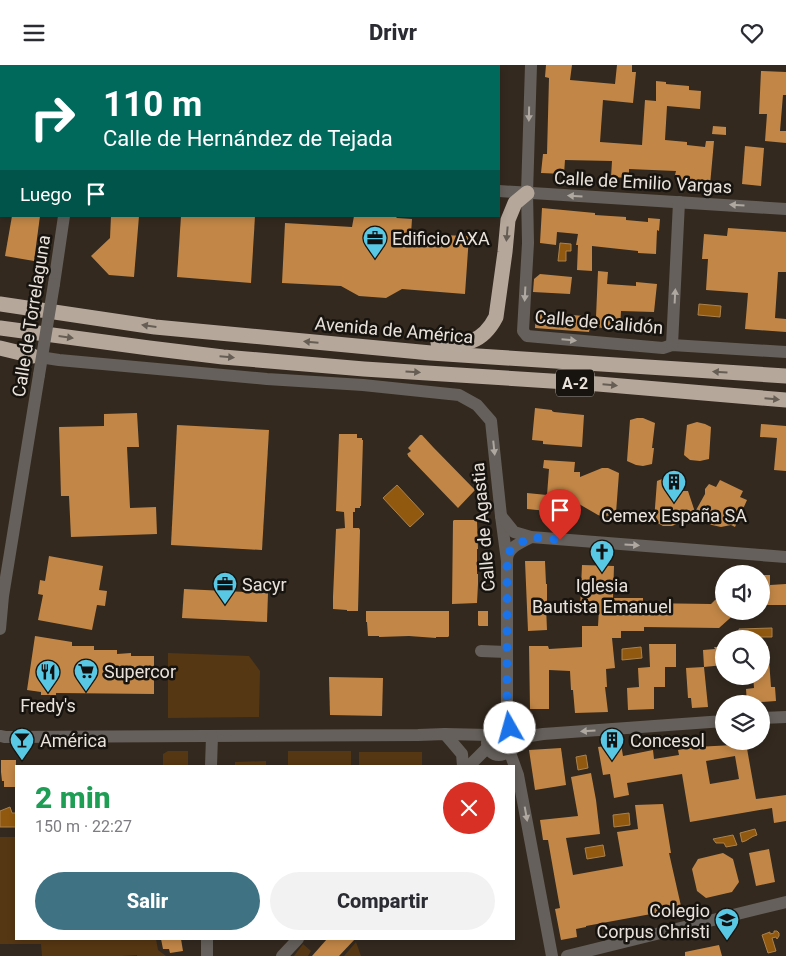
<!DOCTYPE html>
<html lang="es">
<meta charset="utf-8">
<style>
body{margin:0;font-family:Roboto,sans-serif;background:#f2f2f3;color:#2b2b33;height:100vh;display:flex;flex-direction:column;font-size:19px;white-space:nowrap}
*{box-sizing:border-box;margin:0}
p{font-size:16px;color:#7c7c81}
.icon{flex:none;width:28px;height:28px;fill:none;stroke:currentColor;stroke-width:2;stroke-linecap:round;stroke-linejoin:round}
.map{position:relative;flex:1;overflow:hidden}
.details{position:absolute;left:15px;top:700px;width:500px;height:175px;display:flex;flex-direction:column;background:#fff;border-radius:0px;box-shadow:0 2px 8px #0003}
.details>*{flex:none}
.guide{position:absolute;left:0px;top:0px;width:500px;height:152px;box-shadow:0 2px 8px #0003;background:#00695c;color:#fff;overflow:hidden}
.tools{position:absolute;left:715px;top:500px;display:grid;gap:10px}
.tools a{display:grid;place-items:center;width:55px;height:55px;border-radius:50%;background:#fff;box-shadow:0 2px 8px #0003;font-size:25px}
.pin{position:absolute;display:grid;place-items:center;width:42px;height:42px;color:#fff;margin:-51px -21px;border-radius:50% 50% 50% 0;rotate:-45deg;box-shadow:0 0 5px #0007}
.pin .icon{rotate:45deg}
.me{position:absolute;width:55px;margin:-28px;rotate:353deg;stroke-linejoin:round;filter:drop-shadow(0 0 4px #0008)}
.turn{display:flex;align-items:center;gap:18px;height:105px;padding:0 20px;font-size:22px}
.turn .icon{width:65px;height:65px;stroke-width:2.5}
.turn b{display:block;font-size:35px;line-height:42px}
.then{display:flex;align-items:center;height:48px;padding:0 20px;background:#0003;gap:10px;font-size:19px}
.round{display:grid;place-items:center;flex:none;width:52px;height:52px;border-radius:26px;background:#f2f2f3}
.summary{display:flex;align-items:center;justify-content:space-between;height:85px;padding:0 20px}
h1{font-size:30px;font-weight:800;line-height:38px;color:#1e9e55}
.button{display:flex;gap:10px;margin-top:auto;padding:10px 20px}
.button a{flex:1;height:58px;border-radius:30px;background:#3f7283;color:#fff;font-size:20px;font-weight:800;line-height:58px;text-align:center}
.button a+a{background:#f2f2f3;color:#2b2b33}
header{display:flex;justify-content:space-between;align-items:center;height:65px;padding:0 20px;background:#fff;font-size:22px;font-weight:800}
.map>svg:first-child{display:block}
</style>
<header><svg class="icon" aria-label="menu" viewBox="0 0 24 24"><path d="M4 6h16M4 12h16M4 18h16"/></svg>Drivr<svg class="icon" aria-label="heart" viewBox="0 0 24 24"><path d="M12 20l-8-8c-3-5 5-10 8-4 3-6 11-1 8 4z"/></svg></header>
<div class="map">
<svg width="786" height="891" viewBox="0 0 786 891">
<rect width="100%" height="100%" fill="#33291f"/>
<g fill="#563713">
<path d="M 168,588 L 249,591 L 260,606 L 259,652 L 168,653 Z"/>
<path d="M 168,686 L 188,686 L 188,701 L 163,701 L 163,689 Z"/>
<rect x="288" y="686" width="63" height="15"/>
<rect x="359" y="687" width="63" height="14"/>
<path d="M 266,696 L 266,701 L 235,701 L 235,697 Z"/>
<path d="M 0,772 L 16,772 L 16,874 L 156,874 L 158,885 L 166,891 L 137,891 L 137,890 L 122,891 L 42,891 L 41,879 L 0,879 Z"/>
<path d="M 356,877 L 361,891 L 344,891 Z"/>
<path d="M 303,879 L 311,886 L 308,891 L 294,891 Z"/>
</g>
<g fill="#91590f" stroke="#ab824c">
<path d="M 560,178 L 571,179 L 571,186 L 566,186 L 566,196 L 558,196 Z"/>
<path d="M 699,239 L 721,241 L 720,252 L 698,250 Z"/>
<path d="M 397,420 L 424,449 L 410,462 L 383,433 Z"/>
<path d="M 772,563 L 772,572 L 739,572 L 739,564 Z"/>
<path d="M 641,582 L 642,593 L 622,595 L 622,584 Z"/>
<path d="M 586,690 L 588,703 L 578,705 L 576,692 Z"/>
<path d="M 10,742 L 12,748 L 16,748 L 16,762 L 0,762 L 0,746 Z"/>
<path d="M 629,748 L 630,760 L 614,762 L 613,750 Z"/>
<path d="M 755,764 L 757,770 C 751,771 748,776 742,777 L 740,768 Z"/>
<path d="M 733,770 L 737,780 L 726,782 L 724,778 L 716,778 L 713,774 Z"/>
<path d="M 603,780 L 605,791 L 587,794 L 585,783 Z"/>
<path d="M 774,866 L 777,866 L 779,868 L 779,871 L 777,874 L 776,872 L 772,873 L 776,886 L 768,888 L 762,870 L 770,867 L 770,869 L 774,868 Z"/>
</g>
<g fill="#c28747" fill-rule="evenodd">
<path d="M 546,0 L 572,0 L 570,15 L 615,19 L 617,0 L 632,0 L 632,7 L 636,7 L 633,38 L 603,35 L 600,77 L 642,80 L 645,35 L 656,36 L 656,16 L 666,17 L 666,19 L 689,21 L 689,25 L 701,26 L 700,44 L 667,41 L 665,75 L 687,77 L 687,80 L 705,82 L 706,76 L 714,76 L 710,120 L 702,119 L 680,118 L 680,111 L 675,110 L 676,106 L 629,104 L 629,113 L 611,112 L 612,96 L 565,95 L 564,109 L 541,108 L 543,89 L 547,89 L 549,13 L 545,12 Z"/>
<path d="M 761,6 L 786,7 L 786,30 L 783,30 L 780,66 L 786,66 L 786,78 L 765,76 L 767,49 L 759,49 Z"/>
<path d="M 713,61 L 726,62 L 726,70 L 712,69 Z"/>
<path d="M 745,81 L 764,83 L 761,121 L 742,119 Z"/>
<path d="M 542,143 L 595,148 L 595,150 L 626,152 L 626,155 L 648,157 L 648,153 L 660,154 L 659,166 L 657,165 L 656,189 L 638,188 L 638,186 L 592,181 L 592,206 L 577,205 L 578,180 L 576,180 L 578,169 L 557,167 L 556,180 L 540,178 Z"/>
<path d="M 12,151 L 40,151 L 34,196 L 5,191 Z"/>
<path d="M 111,151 L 139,151 L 134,212 L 109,210 L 91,191 L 110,173 Z"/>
<path d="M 181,151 L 255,151 L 251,218 L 177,212 Z"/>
<path d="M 354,151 L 395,151 L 397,153 L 412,154 L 411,169 L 469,171 L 465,229 L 402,224 L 386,233 L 359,231 L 341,221 L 282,218 L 285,158 L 352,162 Z"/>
<path d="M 728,163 L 786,167 L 786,207 L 778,207 L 775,253 L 786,254 L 786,267 L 745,264 L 748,228 L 706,225 L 708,194 L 702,194 L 704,169 L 727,171 Z"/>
<path d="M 598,206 L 608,207 L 607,219 L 636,221 L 636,217 L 657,219 L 654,247 L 621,246 L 620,264 L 590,262 L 589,267 L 535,263 L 536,247 L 596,252 Z"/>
<path d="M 540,209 L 572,212 L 570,229 L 533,227 L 534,214 Z"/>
<path d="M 535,343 L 552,345 L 552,346 L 554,347 L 584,350 L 582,382 L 543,379 L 543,376 L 532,375 Z"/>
<path d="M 137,348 L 139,382 L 127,382 L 130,443 L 156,442 L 157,469 L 71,472 L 69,431 L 61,431 L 59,362 L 104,361 L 104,349 Z"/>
<path d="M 637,353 L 643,353 L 655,358 L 652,383 L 654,383 L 652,399 L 643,401 L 636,400 L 627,396 L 630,355 Z"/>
<path d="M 697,357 L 705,359 L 711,362 L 709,394 L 700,396 L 690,395 L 684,390 L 687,360 Z"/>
<path d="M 761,359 L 786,361 L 786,406 L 774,405 L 777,373 L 760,372 Z"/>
<path d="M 177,360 L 269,365 L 262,485 L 171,480 Z"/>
<path d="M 339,369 L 357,369 L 357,373 L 362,373 L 362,375 L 363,375 L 361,441 L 360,441 L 360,443 L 355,443 L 355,447 L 353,447 L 353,463 L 359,463 L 360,465 L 358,546 L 347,546 L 347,545 L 333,544 L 333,532 L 336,464 L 345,463 L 344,447 L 336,446 Z"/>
<path d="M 420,370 L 422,370 L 433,382 L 475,425 L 458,443 L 408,391 L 408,390 L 407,389 L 411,386 L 408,383 Z"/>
<path d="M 544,395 L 575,397 L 574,407 L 580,407 L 580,412 L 602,403 L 608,403 L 619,408 L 616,448 L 604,452 L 598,450 L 579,439 L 578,449 L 527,444 L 527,428 L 547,430 L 549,404 L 543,403 Z"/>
<path d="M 662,414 L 676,415 L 681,418 L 681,426 L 688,426 L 695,447 L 705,429 L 705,424 L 709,419 L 716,422 L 720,415 L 743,426 L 740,432 L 747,435 L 735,462 L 731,460 L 721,462 L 712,460 L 687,450 L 686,452 L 679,451 L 679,458 L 672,461 L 663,461 L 654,456 L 657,416 Z"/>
<path d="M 454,455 L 476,455 L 477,456 L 478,484 L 477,484 L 477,509 L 478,509 L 478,519 L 477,538 L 452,539 L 453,456 Z"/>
<path d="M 49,491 L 103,501 L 99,525 L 107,526 L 105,541 L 97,540 L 92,565 L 38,555 L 43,530 L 38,529 L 40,515 L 45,516 Z"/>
<path d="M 525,496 L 545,496 L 546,519 L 547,519 L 547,541 L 546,541 L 547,565 L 528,566 Z"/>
<path d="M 582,500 L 614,501 L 613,533 L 643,533 L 643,538 L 711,539 L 724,526 L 724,546 L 738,546 L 719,563 L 644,562 L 644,566 L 621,566 L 621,573 L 612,573 L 615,603 L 606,604 L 607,622 L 605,622 L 608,647 L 575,648 L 573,625 L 571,625 L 570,606 L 549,605 L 549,644 L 530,644 L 529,581 L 548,581 L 549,584 L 582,582 L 582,561 L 598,561 L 599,544 L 580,544 Z"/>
<path d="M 761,510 L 770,510 L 770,520 L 786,519 L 786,540 L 761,540 Z"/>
<path d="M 184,524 L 268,528 L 267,557 L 182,553 Z"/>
<path d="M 366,546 L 449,546 L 449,571 L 448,572 L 436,572 L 436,573 L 409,571 L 379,572 L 379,571 L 368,571 L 367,557 L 366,557 Z"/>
<path d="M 478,546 L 488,546 L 488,561 L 479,561 L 478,560 Z"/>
<path d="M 35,571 L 72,577 L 72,581 L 94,581 L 94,585 L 117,585 L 117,589 L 131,588 L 131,591 L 154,591 L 154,629 L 56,628 L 56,630 L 41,630 L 41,627 L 27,625 Z"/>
<path d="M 649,579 L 676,579 L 676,602 L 665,602 L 665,622 L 654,622 L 654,644 L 628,645 L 627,623 L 639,622 L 638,603 L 650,602 Z"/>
<path d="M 761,581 L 768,581 L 771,622 L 775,622 L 776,636 L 747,638 L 746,624 L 754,623 L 753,611 L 761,611 Z"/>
<path d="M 714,582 L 724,582 L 724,600 L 704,602 L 703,585 L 715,584 Z"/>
<path d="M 704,602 L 708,642 L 692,643 L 691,633 L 688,633 L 686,603 Z"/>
<path d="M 329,612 L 383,613 L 382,651 L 330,650 Z"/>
<path d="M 746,678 L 756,734 L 786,730 L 786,756 L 774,758 L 772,743 L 690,757 L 682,709 L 627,718 L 629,730 L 614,733 L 610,709 L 603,710 L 598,682 L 621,679 L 623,691 L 653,685 L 654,694 L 679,690 L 678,685 L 696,682 L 733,680 L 733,679 ZM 735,691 L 739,714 L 710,719 L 706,696 Z"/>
<path d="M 561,683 L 566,720 L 535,725 L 529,685 Z"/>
<path d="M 1,695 L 16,695 L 16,722 L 4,722 L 4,716 L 2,716 L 1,707 Z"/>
<path d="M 591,708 L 596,735 L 600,769 L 566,773 L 573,810 L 623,801 L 617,767 L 638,764 L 635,740 L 663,739 L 671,788 L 669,788 L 681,841 L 671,843 L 672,848 L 663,850 L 662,847 L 586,861 L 586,862 L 576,864 L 577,872 L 561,875 L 555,844 L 560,843 L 555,815 L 548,775 L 543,775 L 540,755 L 578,751 L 571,712 Z"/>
<path d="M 769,784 L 775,817 L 756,821 L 749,788 Z"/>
<path d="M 723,788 L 733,794 L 739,817 L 732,827 L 706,833 L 697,826 L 692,804 L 698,794 Z"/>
<path d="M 161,874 L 181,874 L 183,886 L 170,888 L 169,884 L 163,884 Z"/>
<path d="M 327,874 L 355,874 L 339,891 L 312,891 Z"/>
<path d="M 719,880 L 722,891 L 685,891 L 685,887 Z"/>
</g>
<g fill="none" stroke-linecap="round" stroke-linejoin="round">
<g stroke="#65605b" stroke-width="12">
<path d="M 531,0 L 527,128 L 528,178 L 523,266 L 527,271 L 663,283 L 672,280 L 786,287"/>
<path d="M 87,1 L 88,0"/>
<path d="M 499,126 L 786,144"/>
<path d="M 54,219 L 64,151"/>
<path d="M 672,280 L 679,137"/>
<path d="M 33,291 L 59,295 L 267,314 L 363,320 L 459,330 L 477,340 L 491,356 L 501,451 L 507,496 L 507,641 L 510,663 L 509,671"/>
<path d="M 501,451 L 514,467 L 531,472 L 786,492"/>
<path d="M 507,495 C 507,482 521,478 531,472"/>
<path d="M 0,564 L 3,531 L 39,310"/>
<path d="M 481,586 L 507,587"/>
<path d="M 761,653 L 786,652"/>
<circle cx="499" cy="678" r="12"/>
<path d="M 445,669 L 462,689 L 463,701"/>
<path d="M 0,671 L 5,672 L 418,670 L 445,669 L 490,670"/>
<path d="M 511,674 L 543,669 L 724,656"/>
<path d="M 509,685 L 518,710 L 552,891"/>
<path d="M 211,701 L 212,671"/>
<path d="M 469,701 L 487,683"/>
<path d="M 207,891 L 207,874"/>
<path d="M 282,891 L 298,874"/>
<path d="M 567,891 L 786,837"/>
</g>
<g stroke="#b5a89b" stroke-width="15">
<path d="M 0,239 L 155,262 L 431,288 L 786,311"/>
<path d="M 0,263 L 149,283 L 223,292 L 364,304 L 598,319 L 786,335"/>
<path d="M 438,278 C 465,280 482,279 496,252 L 505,187 L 508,155 L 515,138 L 527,128"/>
<path d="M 0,283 L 33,291"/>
</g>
<path stroke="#65605b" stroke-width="12" d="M 39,310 L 54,219"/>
</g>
<defs><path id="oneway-solid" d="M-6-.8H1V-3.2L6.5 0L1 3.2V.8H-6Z" transform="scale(1.25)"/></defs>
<g fill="#aea8a1">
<use href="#oneway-solid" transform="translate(529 49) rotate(91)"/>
<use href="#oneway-solid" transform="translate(575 131) rotate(-177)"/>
<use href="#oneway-solid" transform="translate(737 140) rotate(-176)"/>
<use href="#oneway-solid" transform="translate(525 229) rotate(93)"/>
<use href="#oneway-solid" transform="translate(675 231) rotate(-87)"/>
<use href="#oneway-solid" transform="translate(569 275) rotate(5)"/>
<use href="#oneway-solid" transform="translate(494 383) rotate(84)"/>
<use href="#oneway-solid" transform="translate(632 480) rotate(4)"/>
<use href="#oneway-solid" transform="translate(588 666) rotate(176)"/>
<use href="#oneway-solid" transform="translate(526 749) rotate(80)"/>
</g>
<g fill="#665e54">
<use href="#oneway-solid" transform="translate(507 169) rotate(95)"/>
<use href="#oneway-solid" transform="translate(149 261) rotate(-172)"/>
<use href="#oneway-solid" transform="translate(66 272) rotate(8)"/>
<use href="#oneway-solid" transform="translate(311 277) rotate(-175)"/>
<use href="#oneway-solid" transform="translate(227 292) rotate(5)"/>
<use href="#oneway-solid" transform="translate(413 307) rotate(4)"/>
<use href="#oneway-solid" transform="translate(720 307) rotate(-176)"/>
<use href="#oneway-solid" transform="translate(610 320) rotate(5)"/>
<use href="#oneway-solid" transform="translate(772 334) rotate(5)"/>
</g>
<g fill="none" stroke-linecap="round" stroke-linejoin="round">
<path stroke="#1a73e8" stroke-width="9" stroke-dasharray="0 16.2" d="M 510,663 L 507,641 L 507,490 L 513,482 L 531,472 L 560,475"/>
</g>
<defs>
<symbol id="office-pin" viewBox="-11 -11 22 30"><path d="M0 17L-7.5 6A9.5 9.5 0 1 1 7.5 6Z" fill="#58c8e4" stroke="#17130e"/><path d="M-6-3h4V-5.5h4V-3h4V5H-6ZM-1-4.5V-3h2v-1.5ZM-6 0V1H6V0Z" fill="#111"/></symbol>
<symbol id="building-pin" viewBox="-11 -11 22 30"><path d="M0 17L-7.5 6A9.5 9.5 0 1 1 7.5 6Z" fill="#58c8e4" stroke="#17130e"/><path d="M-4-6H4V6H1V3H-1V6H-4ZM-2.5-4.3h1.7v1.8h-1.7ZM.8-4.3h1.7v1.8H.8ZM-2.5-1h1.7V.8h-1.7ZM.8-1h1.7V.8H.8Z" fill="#111"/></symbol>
<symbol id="church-pin" viewBox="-11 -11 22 30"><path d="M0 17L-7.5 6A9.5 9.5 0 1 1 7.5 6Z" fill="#58c8e4" stroke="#17130e"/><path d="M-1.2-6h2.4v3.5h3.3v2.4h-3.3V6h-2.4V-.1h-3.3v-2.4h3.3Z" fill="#111"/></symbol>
<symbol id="supermarket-pin" viewBox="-11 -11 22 30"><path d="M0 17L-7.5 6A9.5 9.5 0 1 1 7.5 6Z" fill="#58c8e4" stroke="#17130e"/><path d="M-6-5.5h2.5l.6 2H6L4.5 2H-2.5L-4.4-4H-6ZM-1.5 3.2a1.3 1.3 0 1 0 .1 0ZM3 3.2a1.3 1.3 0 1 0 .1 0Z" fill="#111"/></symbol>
<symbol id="restaurant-pin" viewBox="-11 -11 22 30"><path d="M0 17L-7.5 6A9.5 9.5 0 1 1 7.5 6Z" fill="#58c8e4" stroke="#17130e"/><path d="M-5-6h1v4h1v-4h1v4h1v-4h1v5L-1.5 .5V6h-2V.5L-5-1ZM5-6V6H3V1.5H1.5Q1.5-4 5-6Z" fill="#111"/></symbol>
<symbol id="bar-pin" viewBox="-11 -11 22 30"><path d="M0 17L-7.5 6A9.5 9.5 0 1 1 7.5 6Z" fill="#58c8e4" stroke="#17130e"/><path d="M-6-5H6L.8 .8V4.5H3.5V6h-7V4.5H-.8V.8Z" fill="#111"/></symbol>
<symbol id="school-pin" viewBox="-11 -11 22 30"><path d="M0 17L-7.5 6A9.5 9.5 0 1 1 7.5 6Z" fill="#58c8e4" stroke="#17130e"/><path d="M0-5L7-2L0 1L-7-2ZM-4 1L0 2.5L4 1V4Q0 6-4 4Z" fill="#111"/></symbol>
</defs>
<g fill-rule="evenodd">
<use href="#office-pin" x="361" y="159" width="28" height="38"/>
<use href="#building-pin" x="660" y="403" width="28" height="38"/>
<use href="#church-pin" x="588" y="473" width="28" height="38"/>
<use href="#office-pin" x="211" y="505" width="28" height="38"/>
<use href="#supermarket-pin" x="72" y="592" width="28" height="38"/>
<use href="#restaurant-pin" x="34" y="593" width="28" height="38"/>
<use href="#bar-pin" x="8" y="661" width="28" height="38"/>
<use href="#building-pin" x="598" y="661" width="28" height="38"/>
<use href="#school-pin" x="713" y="841" width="28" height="38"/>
</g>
<g text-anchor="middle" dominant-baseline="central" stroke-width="5" stroke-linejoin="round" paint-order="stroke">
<rect fill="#17130e" stroke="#aaa49e" stroke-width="1" x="556" y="304.5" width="38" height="27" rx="4"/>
<g font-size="16" font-weight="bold" fill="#e9e2db">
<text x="575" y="318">A-2</text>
</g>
<g font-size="18" fill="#e9e2db" stroke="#17130e">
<text transform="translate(643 117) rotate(3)">Calle de Emilio Vargas</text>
<text transform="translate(31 251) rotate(-81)">Calle de Torrelaguna</text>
<text transform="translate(599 257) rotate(5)">Calle de Calidón</text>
<text transform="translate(394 265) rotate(5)">Avenida de América</text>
<text transform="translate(483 462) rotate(-95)">Calle de Agastia</text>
</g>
<g font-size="18" fill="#e9e2db" stroke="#17130e" text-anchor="start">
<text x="392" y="173">Edificio AXA</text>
<text x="674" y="450" text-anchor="middle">Cemex España SA</text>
<text x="242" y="519">Sacyr</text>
<text x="602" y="520" text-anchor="middle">Iglesia<tspan x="602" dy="21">Bautista Emanuel</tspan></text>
<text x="104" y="606">Supercor</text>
<text x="48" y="640" text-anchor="middle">Fredy's</text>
<text x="40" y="675">América</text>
<text x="630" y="675">Concesol</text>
<text x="710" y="845" text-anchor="end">Colegio<tspan x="710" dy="21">Corpus Christi</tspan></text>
</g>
</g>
</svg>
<div class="tools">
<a><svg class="icon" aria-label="sound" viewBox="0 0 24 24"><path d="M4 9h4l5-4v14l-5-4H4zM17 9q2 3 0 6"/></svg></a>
<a><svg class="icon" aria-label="search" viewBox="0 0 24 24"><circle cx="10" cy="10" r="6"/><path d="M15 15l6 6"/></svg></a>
<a><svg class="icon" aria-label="layers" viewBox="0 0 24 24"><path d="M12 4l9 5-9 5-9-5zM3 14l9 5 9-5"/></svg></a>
</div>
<div class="pin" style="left:560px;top:475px;background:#d93025"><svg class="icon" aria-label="arrive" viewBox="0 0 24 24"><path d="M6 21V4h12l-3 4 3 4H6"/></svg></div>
<svg class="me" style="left:510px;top:663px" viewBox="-20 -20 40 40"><circle r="19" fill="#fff"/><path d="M0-13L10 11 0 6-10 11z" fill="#1a73e8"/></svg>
<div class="guide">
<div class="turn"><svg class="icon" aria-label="right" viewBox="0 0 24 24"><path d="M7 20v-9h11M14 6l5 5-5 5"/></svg><div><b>110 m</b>Calle de Hernández de Tejada</div></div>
<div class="then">Luego<svg class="icon" aria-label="arrive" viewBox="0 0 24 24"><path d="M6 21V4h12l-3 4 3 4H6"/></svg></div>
</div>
<section class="details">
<div class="summary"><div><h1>2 min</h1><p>150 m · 22:27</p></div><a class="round" style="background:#d93025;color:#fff"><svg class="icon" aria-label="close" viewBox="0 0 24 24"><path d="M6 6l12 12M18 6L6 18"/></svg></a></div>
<div class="button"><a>Salir</a><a>Compartir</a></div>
</section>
</div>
